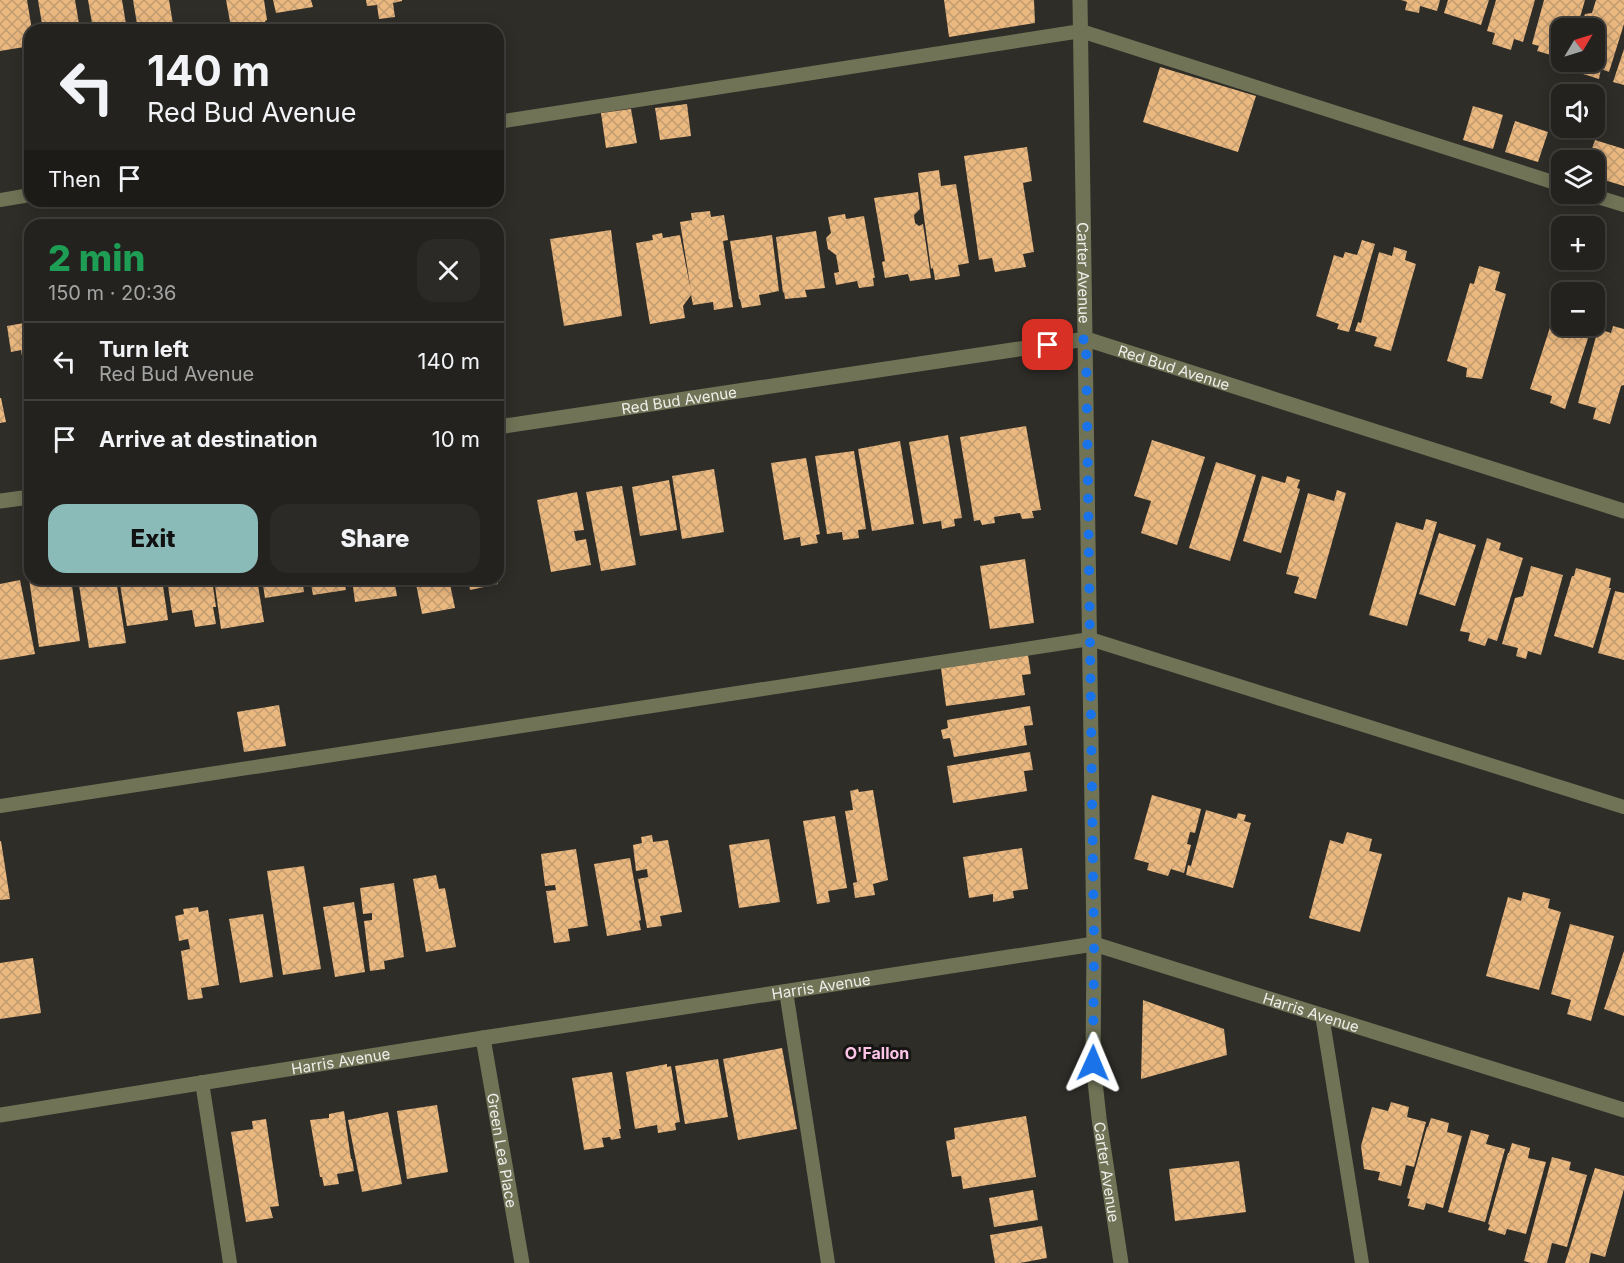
<!DOCTYPE html>
<meta charset="utf-8">
<style>
body{margin:0;font-family:Inter,sans-serif;background:#2b2a27;color:#f1f3f6;height:100vh;display:flex;flex-direction:column;font-size:22px;white-space:nowrap}
*{box-sizing:border-box;margin:0}
p{font-size:20px;color:#a3a4a4}
.icon{flex:none;width:33px;height:33px;fill:none;stroke:currentColor;stroke-width:2;stroke-linecap:round;stroke-linejoin:round}
.map{position:relative;flex:1;overflow:hidden}
.drawer{position:absolute;left:24px;top:219px;width:480px;height:366px;display:flex;flex-direction:column;background:#23221e;border-radius:18px;box-shadow:0 3px 15px #0003,0 0 0 2px #403f3c}
.drawer>*{flex:none}
.guide{position:absolute;left:24px;top:24px;width:480px;height:183px;border-radius:18px;box-shadow:0 3px 15px #0003,0 0 0 2px #403f3c;background:#23221e;color:#f1f3f6;overflow:hidden}
.needle{width:39px;rotate:52deg}
.controls{position:absolute;left:1551px;top:18px;display:grid;gap:12px}
.controls a{display:grid;place-items:center;width:54px;height:54px;border-radius:12px;background:#23221e;box-shadow:0 3px 15px #0003,0 0 0 2px #403f3c;font-size:30px}
.pin{position:absolute;display:grid;place-items:center;width:51px;height:51px;color:#fff;margin:-26px;border-radius:12px;box-shadow:0 3px 9px #0006}
.me{position:absolute;width:66px;margin:-33px;rotate:1deg;stroke-linejoin:round;filter:drop-shadow(0 0 4px #0008)}
.turn{display:flex;align-items:center;gap:21px;height:126px;padding:0 24px;font-size:27px}
.turn .icon{width:78px;height:78px;stroke-width:2.5}
.turn b{display:block;font-size:42px;line-height:51px}
.then{display:flex;align-items:center;height:57px;padding:0 24px;background:#0003;gap:12px;font-size:22px}
.round{display:grid;place-items:center;flex:none;width:63px;height:63px;border-radius:18px;background:#2b2a27}
.summary{display:flex;align-items:center;justify-content:space-between;height:102px;padding:0 24px}
h1{font-size:36px;font-weight:800;line-height:45px;color:#1e9e55}
.action{display:flex;gap:12px;margin-top:auto;padding:12px 24px}
.action a{flex:1;height:69px;border-radius:18px;background:#8bbbb9;color:#111;font-size:24px;font-weight:800;line-height:69px;text-align:center}
.action a+a{background:#2b2a27;color:#f1f3f6}
ul{padding:0;list-style:none}
li{display:flex;align-items:center;gap:18px;height:78px;padding:0 24px;border-top:2px solid #403f3c}
li div{flex:1}
li b{display:block;font-size:22px}
li em{font-style:normal}
.map>svg:first-child{display:block}
</style>
<div class="map">
<svg width="1624" height="1263" viewBox="0 0 1624 1263">
<defs>
<pattern id="building-cross-hatch" width="8" height="8" patternUnits="userSpaceOnUse" patternTransform="scale(1.5)"><rect width="8" height="8" fill="#ebb87f"/><path d="M0 0l8 8M0 8l8-8" fill="none" stroke="#c29c71"/></pattern>
</defs>
<rect width="100%" height="100%" fill="#2f2d28"/>
<g fill="url(#building-cross-hatch)">
<path d="M 0,0 L 27,0 L 32,30 L 30,30 L 30,46 L 0,51 Z"/>
<path d="M 38,0 L 75,0 L 80,30 L 43,30 Z"/>
<path d="M 88,0 L 122,0 L 126,24 L 93,29 Z"/>
<path d="M 133,0 L 169,0 L 174,30 L 138,30 Z"/>
<path d="M 226,0 L 264,0 L 267,20 L 265,21 L 267,30 L 244,30 L 243,24 L 231,27 Z"/>
<path d="M 273,0 L 311,0 L 313,7 L 276,13 Z"/>
<path d="M 366,0 L 402,0 L 402,1 L 393,3 L 395,17 L 379,19 L 377,5 L 367,6 Z"/>
<path d="M 944,0 L 1034,0 L 1035,23 L 949,37 Z"/>
<path d="M 1401,0 L 1440,0 L 1437,11 L 1420,6 L 1419,13 L 1405,10 L 1407,2 Z"/>
<path d="M 1448,0 L 1489,0 L 1481,25 L 1444,13 Z"/>
<path d="M 1496,0 L 1535,0 L 1523,42 L 1514,39 L 1511,50 L 1492,44 L 1495,33 L 1487,31 Z"/>
<path d="M 1544,0 L 1585,0 L 1577,28 L 1562,28 L 1562,53 L 1553,50 L 1551,55 L 1537,51 L 1539,46 L 1532,44 Z"/>
<path d="M 1596,0 L 1624,0 L 1624,24 L 1609,72 L 1601,69 L 1599,79 L 1583,74 L 1586,65 L 1577,62 L 1594,62 L 1594,28 L 1580,28 L 1585,14 L 1592,13 Z"/>
<path d="M 1624,49 L 1624,85 L 1613,82 Z"/>
<path d="M 1160,67 L 1256,96 L 1238,152 L 1143,122 Z"/>
<path d="M 687,104 L 691,136 L 660,140 L 655,108 Z"/>
<path d="M 1473,106 L 1503,115 L 1493,149 L 1463,140 Z"/>
<path d="M 631,109 L 637,143 L 606,148 L 601,113 Z"/>
<path d="M 1515,121 L 1548,132 L 1538,162 L 1505,152 Z"/>
<path d="M 1595,140 L 1624,149 L 1624,186 L 1594,177 L 1594,160 L 1588,160 Z"/>
<path d="M 1027,147 L 1032,181 L 1023,183 L 1034,252 L 1023,254 L 1026,267 L 995,272 L 992,258 L 979,260 L 964,156 Z"/>
<path d="M 939,170 L 941,186 L 956,184 L 969,263 L 958,265 L 960,276 L 935,280 L 933,268 L 931,269 L 918,173 Z"/>
<path d="M 918,192 L 920,209 L 914,215 L 915,223 L 919,226 L 923,224 L 931,278 L 910,281 L 908,274 L 885,278 L 882,262 L 885,261 L 874,198 Z"/>
<path d="M 204,201 L 237,201 L 237,202 L 205,207 Z"/>
<path d="M 251,201 L 273,201 L 273,202 L 252,205 Z"/>
<path d="M 710,211 L 711,217 L 724,215 L 728,240 L 723,241 L 733,307 L 714,310 L 713,302 L 693,305 L 691,295 L 683,306 L 685,318 L 650,324 L 636,243 L 653,240 L 652,235 L 662,233 L 663,238 L 680,235 L 691,291 L 680,222 L 692,220 L 691,213 Z"/>
<path d="M 845,214 L 846,219 L 864,216 L 875,278 L 873,278 L 874,286 L 859,288 L 857,281 L 836,285 L 834,273 L 839,272 L 836,255 L 828,249 L 826,238 L 831,233 L 828,217 Z"/>
<path d="M 611,230 L 622,316 L 564,326 L 550,239 Z"/>
<path d="M 816,231 L 825,288 L 805,290 L 807,297 L 785,299 L 784,292 L 783,293 L 776,237 Z"/>
<path d="M 772,235 L 779,291 L 759,295 L 761,305 L 742,308 L 740,299 L 739,299 L 730,241 Z"/>
<path d="M 1362,240 L 1375,244 L 1349,332 L 1337,329 L 1339,324 L 1316,316 L 1334,255 L 1343,258 L 1345,252 L 1357,255 Z"/>
<path d="M 1394,247 L 1407,251 L 1405,260 L 1416,264 L 1391,351 L 1374,346 L 1377,337 L 1355,331 L 1358,322 L 1361,323 L 1379,252 L 1392,256 Z"/>
<path d="M 1479,266 L 1500,272 L 1495,290 L 1506,294 L 1482,379 L 1466,377 L 1467,368 L 1447,361 L 1470,283 L 1474,284 Z"/>
<path d="M 1556,309 L 1562,311 L 1562,326 L 1592,326 L 1565,409 L 1550,403 L 1552,396 L 1530,389 Z"/>
<path d="M 498,310 L 499,310 L 505,347 L 498,348 Z"/>
<path d="M 30,322 L 30,398 L 29,398 L 21,350 L 11,352 L 7,326 Z"/>
<path d="M 1613,326 L 1624,329 L 1624,385 L 1621,386 L 1610,424 L 1593,419 L 1596,408 L 1578,403 L 1598,329 L 1611,333 Z"/>
<path d="M 0,398 L 1,398 L 6,422 L 0,423 Z"/>
<path d="M 1026,426 L 1041,510 L 1032,511 L 1034,518 L 1022,519 L 1020,513 L 994,517 L 995,523 L 982,525 L 980,520 L 974,521 L 960,437 Z"/>
<path d="M 948,435 L 962,518 L 954,519 L 955,526 L 942,529 L 941,521 L 923,524 L 909,442 Z"/>
<path d="M 1152,440 L 1205,457 L 1177,545 L 1141,533 L 1151,501 L 1134,496 Z"/>
<path d="M 900,441 L 914,524 L 872,531 L 858,449 Z"/>
<path d="M 854,451 L 866,529 L 858,530 L 859,538 L 843,540 L 842,532 L 827,534 L 815,456 Z"/>
<path d="M 806,458 L 820,534 L 816,535 L 818,543 L 801,546 L 800,537 L 784,540 L 771,463 Z"/>
<path d="M 1216,462 L 1256,475 L 1230,561 L 1189,548 Z"/>
<path d="M 714,469 L 724,532 L 682,539 L 672,476 Z"/>
<path d="M 1262,476 L 1285,483 L 1287,476 L 1300,480 L 1297,488 L 1300,489 L 1281,553 L 1243,541 Z"/>
<path d="M 669,480 L 677,530 L 640,536 L 632,487 Z"/>
<path d="M 622,486 L 636,565 L 601,571 L 586,492 Z"/>
<path d="M 1337,490 L 1346,493 L 1316,599 L 1294,593 L 1299,577 L 1286,574 L 1308,493 L 1334,501 Z"/>
<path d="M 577,492 L 584,530 L 574,531 L 576,541 L 586,539 L 591,565 L 551,572 L 537,500 Z"/>
<path d="M 1426,519 L 1437,522 L 1407,626 L 1369,615 L 1396,522 L 1423,530 Z"/>
<path d="M 1439,533 L 1476,545 L 1455,606 L 1419,594 Z"/>
<path d="M 1487,538 L 1501,543 L 1499,550 L 1523,558 L 1497,641 L 1488,638 L 1485,646 L 1468,641 L 1470,633 L 1460,631 Z"/>
<path d="M 1025,559 L 1034,623 L 990,629 L 980,566 Z"/>
<path d="M 1531,566 L 1563,575 L 1541,655 L 1528,651 L 1526,659 L 1516,656 L 1518,648 L 1502,644 L 1515,598 L 1523,596 Z"/>
<path d="M 1576,568 L 1611,578 L 1609,588 L 1611,588 L 1593,648 L 1554,636 L 1572,576 L 1574,576 Z"/>
<path d="M 29,579 L 71,579 L 80,641 L 39,647 Z"/>
<path d="M 78,579 L 116,579 L 126,643 L 89,648 Z"/>
<path d="M 119,579 L 162,579 L 168,620 L 127,626 Z"/>
<path d="M 167,579 L 212,579 L 216,607 L 213,607 L 216,624 L 195,627 L 192,610 L 172,613 Z"/>
<path d="M 214,579 L 257,579 L 264,622 L 221,629 Z"/>
<path d="M 262,579 L 302,579 L 304,592 L 265,598 Z"/>
<path d="M 310,579 L 344,579 L 346,590 L 313,595 Z"/>
<path d="M 352,579 L 394,579 L 397,596 L 355,602 Z"/>
<path d="M 415,579 L 449,579 L 455,608 L 422,614 Z"/>
<path d="M 468,579 L 497,579 L 498,584 L 470,590 Z"/>
<path d="M 20,580 L 35,654 L 0,660 L 0,584 Z"/>
<path d="M 1615,591 L 1624,593 L 1624,660 L 1598,653 Z"/>
<path d="M 1028,655 L 1031,674 L 1022,675 L 1025,695 L 946,706 L 941,668 Z"/>
<path d="M 279,705 L 286,746 L 244,752 L 237,712 Z"/>
<path d="M 1030,706 L 1033,725 L 1024,726 L 1027,745 L 954,757 L 950,738 L 943,739 L 941,730 L 948,728 L 947,720 Z"/>
<path d="M 1030,752 L 1033,770 L 1024,771 L 1027,791 L 953,803 L 947,766 Z"/>
<path d="M 858,789 L 859,792 L 873,790 L 888,880 L 873,884 L 875,895 L 855,898 L 853,883 L 857,882 L 845,811 L 853,810 L 850,791 Z"/>
<path d="M 1152,795 L 1201,809 L 1195,833 L 1190,832 L 1187,844 L 1191,845 L 1184,873 L 1171,869 L 1168,876 L 1147,870 L 1149,863 L 1134,859 Z"/>
<path d="M 1206,810 L 1236,819 L 1238,813 L 1246,815 L 1244,821 L 1251,823 L 1233,888 L 1186,875 L 1188,865 L 1191,866 Z"/>
<path d="M 835,816 L 847,888 L 828,891 L 830,902 L 817,904 L 803,821 Z"/>
<path d="M 1347,832 L 1372,839 L 1369,851 L 1382,854 L 1360,932 L 1309,918 L 1330,840 L 1343,844 Z"/>
<path d="M 652,835 L 653,842 L 668,840 L 682,912 L 660,916 L 662,926 L 647,928 L 638,879 L 648,877 L 647,869 L 636,871 L 633,845 L 642,843 L 641,837 Z"/>
<path d="M 769,839 L 780,902 L 739,908 L 729,845 Z"/>
<path d="M 0,841 L 1,841 L 10,899 L 0,900 Z"/>
<path d="M 1022,848 L 1028,889 L 1013,891 L 1014,898 L 993,902 L 993,894 L 969,898 L 963,857 Z"/>
<path d="M 576,849 L 588,926 L 568,929 L 570,941 L 554,943 L 546,891 L 556,890 L 555,885 L 545,886 L 541,854 Z"/>
<path d="M 630,858 L 641,920 L 639,921 L 641,930 L 607,936 L 594,864 Z"/>
<path d="M 304,866 L 321,969 L 283,975 L 267,871 Z"/>
<path d="M 436,875 L 439,889 L 445,888 L 456,947 L 426,952 L 413,879 Z"/>
<path d="M 394,883 L 404,957 L 384,961 L 385,969 L 370,971 L 364,921 L 372,920 L 372,913 L 363,914 L 360,888 Z"/>
<path d="M 1523,892 L 1550,899 L 1548,908 L 1561,912 L 1539,990 L 1486,976 L 1508,897 L 1521,901 Z"/>
<path d="M 354,902 L 365,972 L 335,977 L 323,907 Z"/>
<path d="M 198,907 L 199,912 L 208,910 L 219,985 L 201,988 L 203,998 L 188,1000 L 181,951 L 190,949 L 188,939 L 179,941 L 175,916 L 184,914 L 183,909 Z"/>
<path d="M 263,914 L 273,977 L 240,983 L 229,919 Z"/>
<path d="M 1570,924 L 1614,936 L 1591,1021 L 1567,1014 L 1571,1000 L 1551,994 Z"/>
<path d="M 1624,951 L 1624,1016 L 1604,1009 Z"/>
<path d="M 33,958 L 41,1013 L 0,1019 L 0,963 Z"/>
<path d="M 1143,1000 L 1224,1029 L 1227,1055 L 1141,1079 Z"/>
<path d="M 782,1048 L 797,1129 L 738,1140 L 723,1059 Z"/>
<path d="M 718,1059 L 728,1117 L 685,1124 L 675,1066 Z"/>
<path d="M 667,1064 L 667,1067 L 671,1066 L 680,1122 L 675,1123 L 676,1130 L 658,1133 L 657,1125 L 635,1129 L 626,1072 Z"/>
<path d="M 612,1072 L 621,1129 L 619,1129 L 621,1138 L 611,1140 L 610,1137 L 602,1138 L 604,1147 L 584,1150 L 572,1078 Z"/>
<path d="M 1391,1102 L 1409,1107 L 1407,1117 L 1426,1122 L 1414,1167 L 1406,1165 L 1401,1186 L 1378,1180 L 1380,1172 L 1364,1169 L 1361,1146 L 1372,1107 L 1388,1111 Z"/>
<path d="M 437,1105 L 448,1172 L 407,1179 L 397,1111 Z"/>
<path d="M 344,1111 L 351,1159 L 352,1159 L 354,1171 L 337,1174 L 339,1184 L 324,1186 L 322,1177 L 320,1177 L 310,1120 L 329,1118 L 329,1114 Z"/>
<path d="M 388,1112 L 402,1184 L 362,1192 L 348,1120 Z"/>
<path d="M 1026,1116 L 1036,1177 L 963,1189 L 961,1176 L 952,1177 L 946,1141 L 955,1139 L 954,1128 Z"/>
<path d="M 1431,1118 L 1449,1123 L 1447,1132 L 1462,1136 L 1443,1208 L 1426,1203 L 1424,1210 L 1408,1206 L 1410,1199 L 1407,1198 L 1427,1127 L 1428,1127 Z"/>
<path d="M 266,1119 L 279,1206 L 270,1207 L 273,1218 L 246,1222 L 231,1132 L 253,1129 L 252,1121 Z"/>
<path d="M 1471,1130 L 1489,1135 L 1486,1144 L 1505,1149 L 1485,1222 L 1448,1212 Z"/>
<path d="M 1512,1143 L 1530,1148 L 1528,1158 L 1546,1162 L 1526,1234 L 1507,1229 L 1505,1235 L 1488,1230 L 1490,1225 L 1488,1224 L 1508,1153 L 1509,1153 Z"/>
<path d="M 1552,1157 L 1571,1162 L 1569,1170 L 1587,1175 L 1567,1247 L 1552,1243 L 1547,1263 L 1531,1263 L 1524,1261 Z"/>
<path d="M 1239,1161 L 1246,1212 L 1175,1221 L 1169,1169 Z"/>
<path d="M 1595,1168 L 1624,1176 L 1624,1189 L 1605,1257 L 1591,1253 L 1589,1263 L 1565,1263 Z"/>
<path d="M 1033,1190 L 1038,1220 L 994,1227 L 989,1198 Z"/>
<path d="M 1042,1226 L 1047,1258 L 1020,1263 L 995,1263 L 990,1235 Z"/>
</g>
<g fill="none" stroke-linecap="round" stroke-linejoin="round">
<g stroke="#707356" stroke-width="14">
<path d="M 498,122 L 1081,31 L 1562,185"/>
<path d="M 1588,194 L 1624,205"/>
<path d="M 0,200 L 30,195"/>
<path d="M 0,806 L 1090,639 L 1624,807"/>
<path d="M 786,991 L 828,1263"/>
<path d="M 1322,1015 L 1362,1263"/>
<path d="M 202,1082 L 230,1263"/>
</g>
<g stroke="#707356" stroke-width="15">
<path id="s1" d="M 1080,0 L 1094,944 L 1093,1063 L 1099,1118 L 1121,1263"/>
<path id="s2" d="M 498,427 L 1086,339 L 1624,511"/>
<path d="M 0,501 L 30,497"/>
<path id="s3" d="M 483,1038 L 522,1263"/>
<path id="s4" d="M 0,1115 L 483,1038 L 1094,944 L 1624,1110"/>
</g>
</g>
<g fill="none" stroke-linecap="round" stroke-linejoin="round">
<path stroke="#1a73e8" stroke-width="10" stroke-dasharray="0 18" d="M 1048,345 L 1086,339 L 1094,944 L 1093,1063"/>
</g>
<g text-anchor="middle" dominant-baseline="central" stroke-width="6" stroke-linejoin="round" paint-order="stroke">
<g font-size="15" fill="#f0eeeb" stroke="#161513">
<text stroke="none"><textPath href="#s1" startOffset="273">Carter Avenue</textPath></text>
<text stroke="none"><textPath href="#s2" startOffset="687">Red Bud Avenue</textPath></text>
<text stroke="none"><textPath href="#s2" startOffset="183">Red Bud Avenue</textPath></text>
<text stroke="none"><textPath href="#s4" startOffset="831">Harris Avenue</textPath></text>
<text stroke="none"><textPath href="#s4" startOffset="1335">Harris Avenue</textPath></text>
<text stroke="none"><textPath href="#s4" startOffset="345">Harris Avenue</textPath></text>
<text stroke="none"><textPath href="#s3" startOffset="114">Green Lea Place</textPath></text>
<text stroke="none"><textPath href="#s1" startOffset="1173">Carter Avenue</textPath></text>
</g>
<g font-size="16" font-weight="bold" fill="#fec5e9" stroke="#161513">
<text x="877" y="1053">O'Fallon</text>
</g>
</g>
</svg>
<div class="controls">
<a><svg class="needle" viewBox="-14 -14 28 28"><path d="M0-13l5 13h-10z" fill="#e53935"/><path d="M0 13l5-13h-10z" fill="#a3a4a4"/></svg></a>
<a><svg class="icon" aria-label="sound" viewBox="0 0 24 24"><path d="M4 9h4l5-4v14l-5-4H4zM17 9q2 3 0 6"/></svg></a>
<a><svg class="icon" aria-label="layers" viewBox="0 0 24 24"><path d="M12 4l9 5-9 5-9-5zM3 14l9 5 9-5"/></svg></a>
<a>+</a>
<a>−</a>
</div>
<div class="pin" style="left:1048px;top:345px;background:#d93025"><svg class="icon" aria-label="arrive" viewBox="0 0 24 24"><path d="M6 21V4h12l-3 4 3 4H6"/></svg></div>
<svg class="me" style="left:1093px;top:1063px" viewBox="-20 -20 40 40"><path d="M0-17L14 15 0 8-14 15z" fill="#1a73e8" stroke="#fff" stroke-width="4"/></svg>
<div class="guide">
<div class="turn"><svg class="icon" aria-label="left" viewBox="0 0 24 24"><path d="M17 20v-9H6M10 6l-5 5 5 5"/></svg><div><b>140 m</b>Red Bud Avenue</div></div>
<div class="then">Then<svg class="icon" aria-label="arrive" viewBox="0 0 24 24"><path d="M6 21V4h12l-3 4 3 4H6"/></svg></div>
</div>
<section class="drawer">
<div class="summary"><div><h1>2 min</h1><p>150 m · 20:36</p></div><a class="round"><svg class="icon" aria-label="close" viewBox="0 0 24 24"><path d="M6 6l12 12M18 6L6 18"/></svg></a></div>
<ul>
<li><svg class="icon" aria-label="left" viewBox="0 0 24 24"><path d="M17 20v-9H6M10 6l-5 5 5 5"/></svg><div><b>Turn left</b><p>Red Bud Avenue</p></div><em>140 m</em></li>
<li><svg class="icon" aria-label="arrive" viewBox="0 0 24 24"><path d="M6 21V4h12l-3 4 3 4H6"/></svg><div><b>Arrive at destination</b></div><em>10 m</em></li>
</ul>
<div class="action"><a>Exit</a><a>Share</a></div>
</section>
</div>
